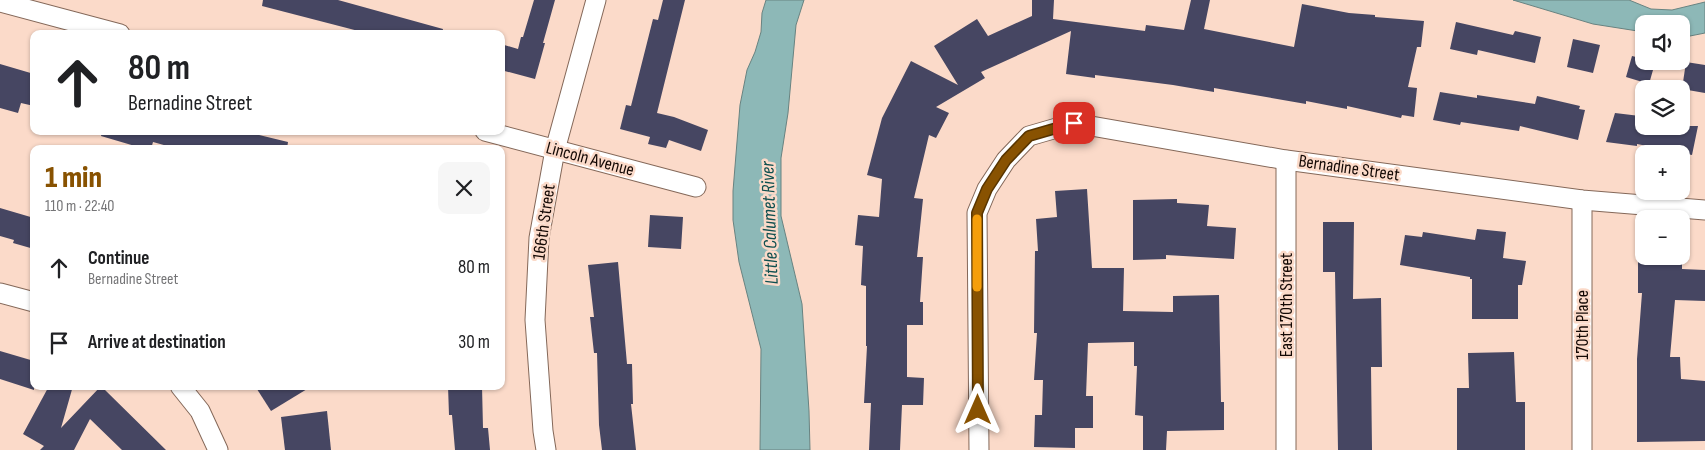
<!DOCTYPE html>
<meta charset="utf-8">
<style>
body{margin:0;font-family:"Sofia Sans Condensed",sans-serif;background:#f6f6f6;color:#202124;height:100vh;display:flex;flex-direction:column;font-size:19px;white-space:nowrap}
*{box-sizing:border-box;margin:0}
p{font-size:16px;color:#757577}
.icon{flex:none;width:28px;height:28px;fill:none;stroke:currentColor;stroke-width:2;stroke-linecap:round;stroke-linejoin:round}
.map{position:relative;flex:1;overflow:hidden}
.sheet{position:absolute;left:30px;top:145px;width:475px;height:245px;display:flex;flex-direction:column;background:#fff;border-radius:10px;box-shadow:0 1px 4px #0004}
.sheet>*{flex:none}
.banner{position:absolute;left:30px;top:30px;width:475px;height:105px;border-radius:10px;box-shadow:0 1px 4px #0004;background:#fff;color:#202124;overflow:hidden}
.tools{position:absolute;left:1635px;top:15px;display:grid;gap:10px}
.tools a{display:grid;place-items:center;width:55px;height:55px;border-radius:10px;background:#fff;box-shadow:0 1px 4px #0004;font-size:25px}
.pin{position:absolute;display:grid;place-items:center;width:42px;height:42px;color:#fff;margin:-21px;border-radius:10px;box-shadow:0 2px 8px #0006}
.me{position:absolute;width:55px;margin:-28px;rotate:0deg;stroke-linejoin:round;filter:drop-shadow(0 0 4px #0008)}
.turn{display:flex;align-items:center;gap:18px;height:105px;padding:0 15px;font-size:22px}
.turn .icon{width:65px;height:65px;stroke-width:2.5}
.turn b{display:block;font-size:35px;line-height:42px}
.round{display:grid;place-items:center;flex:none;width:52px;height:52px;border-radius:10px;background:#f6f6f6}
.summary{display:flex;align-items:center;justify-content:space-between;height:85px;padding:0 15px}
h1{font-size:30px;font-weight:800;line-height:38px;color:#885201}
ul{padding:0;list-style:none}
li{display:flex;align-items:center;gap:15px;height:75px;padding:0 15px}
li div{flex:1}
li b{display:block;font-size:19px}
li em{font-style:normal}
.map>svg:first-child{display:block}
</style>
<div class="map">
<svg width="1705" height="450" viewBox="0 0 1705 450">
<rect width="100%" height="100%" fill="#fbdac9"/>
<g fill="#8db8b7" stroke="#688381">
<path d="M 766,0 L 804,0 L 796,25 L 788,113 L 781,158 L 781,216 L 802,304 L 809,411 L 810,450 L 760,450 L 761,349 L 739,262 L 733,220 L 733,191 L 740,105 L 747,70 L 755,52 L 761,32 L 762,13 Z"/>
<path d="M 1513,0 L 1629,0 L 1651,9 L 1672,10 L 1705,2 L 1705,33 L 1690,36 L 1681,35 L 1681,24 L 1644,24 L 1644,32 L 1593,24 Z"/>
</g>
<g fill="#464662">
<path d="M 263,0 L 338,0 L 443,29 L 442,34 L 370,34 L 262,6 Z"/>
<path d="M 534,0 L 555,0 L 543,43 L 545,43 L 535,79 L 501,70 L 501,44 L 518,49 L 521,37 L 523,37 Z"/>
<path d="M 663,0 L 685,0 L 657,113 L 674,117 L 708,130 L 701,151 L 669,140 L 666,148 L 648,144 L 650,137 L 620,129 L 626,105 L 631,106 L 653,19 L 658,20 Z"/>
<path d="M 1032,0 L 1054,0 L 1053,19 L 1145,31 L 1146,25 L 1184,30 L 1191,0 L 1210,0 L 1204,29 L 1294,47 L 1302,4 L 1349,13 L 1375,15 L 1375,17 L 1424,21 L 1421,47 L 1417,47 L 1408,87 L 1417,88 L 1414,117 L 1402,115 L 1401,118 L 1347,106 L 1347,109 L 1306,101 L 1306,104 L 1214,88 L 1214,92 L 1173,85 L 1095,75 L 1095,78 L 1066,74 L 1071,31 L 981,72 L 985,78 L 936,107 L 949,113 L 936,138 L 929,135 L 914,198 L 923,199 L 917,257 L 923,257 L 920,302 L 923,302 L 923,325 L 907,325 L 907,377 L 924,378 L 923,405 L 902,405 L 900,450 L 869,450 L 871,403 L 864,403 L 867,346 L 866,346 L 866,286 L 861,285 L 863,246 L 855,245 L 858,215 L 879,217 L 882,179 L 867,175 L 882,118 L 911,61 L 958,85 L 934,46 L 977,19 L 988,36 L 1032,16 Z"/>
<path d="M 1456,22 L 1513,35 L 1515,31 L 1541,37 L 1535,63 L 1478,50 L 1477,55 L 1450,49 Z"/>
<path d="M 1573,39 L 1600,45 L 1593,73 L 1567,67 Z"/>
<path d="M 1632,56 L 1644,59 L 1644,61 L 1655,63 L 1649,84 L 1626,77 Z"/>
<path d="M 1686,62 L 1705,65 L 1705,93 L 1682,89 Z"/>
<path d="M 0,64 L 34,74 L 34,106 L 21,103 L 18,113 L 0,108 Z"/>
<path d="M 1440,92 L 1477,98 L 1477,95 L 1535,104 L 1537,96 L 1580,106 L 1579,109 L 1585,110 L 1578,140 L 1520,126 L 1519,131 L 1461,122 L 1460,125 L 1433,120 Z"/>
<path d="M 1615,113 L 1640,116 L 1639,126 L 1698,126 L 1692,155 L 1637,144 L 1637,146 L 1606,142 Z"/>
<path d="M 102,131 L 242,131 L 288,142 L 287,149 L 178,149 L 153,142 L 151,149 L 145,149 L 101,136 Z"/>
<path d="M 1087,189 L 1092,268 L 1124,268 L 1123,311 L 1173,312 L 1173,296 L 1219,295 L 1221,402 L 1224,402 L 1224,430 L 1167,431 L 1166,450 L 1143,450 L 1143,416 L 1135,415 L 1137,366 L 1134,366 L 1134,342 L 1088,343 L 1086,396 L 1093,396 L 1093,428 L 1075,428 L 1075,448 L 1034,447 L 1035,415 L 1042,415 L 1043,380 L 1034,380 L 1037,333 L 1034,333 L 1035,251 L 1038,251 L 1036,219 L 1057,217 L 1055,191 Z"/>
<path d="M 1177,199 L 1177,203 L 1209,205 L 1207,226 L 1236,228 L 1234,259 L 1166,255 L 1166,259 L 1133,260 L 1133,200 Z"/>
<path d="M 0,208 L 34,218 L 34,249 L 13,243 L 14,240 L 0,236 Z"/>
<path d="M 650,215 L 683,217 L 681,249 L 648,247 Z"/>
<path d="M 1323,222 L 1354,222 L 1353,299 L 1381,298 L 1382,367 L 1371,367 L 1372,450 L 1338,450 L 1335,272 L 1323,272 Z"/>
<path d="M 1477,229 L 1506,232 L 1503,258 L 1526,261 L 1522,285 L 1518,285 L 1518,319 L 1472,319 L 1472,279 L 1470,279 L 1470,277 L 1400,265 L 1405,235 L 1422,237 L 1423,232 L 1475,240 Z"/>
<path d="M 1682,257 L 1682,269 L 1705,270 L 1705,301 L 1675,300 L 1670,357 L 1680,357 L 1681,379 L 1705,381 L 1705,441 L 1637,442 L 1637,359 L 1642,293 L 1638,293 L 1638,258 Z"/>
<path d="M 618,262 L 627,364 L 632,364 L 633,404 L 631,404 L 636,450 L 602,450 L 599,425 L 597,353 L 594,353 L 590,317 L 594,317 L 588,265 Z"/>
<path d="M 0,351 L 34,361 L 34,390 L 0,379 Z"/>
<path d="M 1514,352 L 1516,402 L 1525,402 L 1525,450 L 1457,450 L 1457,388 L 1469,388 L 1468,353 Z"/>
<path d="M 49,386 L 73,386 L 61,428 L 101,386 L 107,386 L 105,390 L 166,450 L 122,450 L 90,419 L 74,450 L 40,450 L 44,446 L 23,434 Z"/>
<path d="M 255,386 L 312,386 L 271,411 Z"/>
<path d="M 448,386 L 482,386 L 483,428 L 488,428 L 490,450 L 455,450 L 452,415 L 449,415 Z"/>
<path d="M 327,411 L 331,450 L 285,450 L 281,417 Z"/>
</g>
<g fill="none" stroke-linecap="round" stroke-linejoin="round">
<defs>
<g id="street">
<path d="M 0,2 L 120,34"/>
<path d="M 485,131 L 696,187"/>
<path d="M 0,293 L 34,302"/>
<path d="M 180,386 L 200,411 L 218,450"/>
<path d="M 546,450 L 543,431 L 535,320 L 539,238 L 555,150 L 596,0"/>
<path d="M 979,450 L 977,213 L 987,189 L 1006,160 L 1029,136 L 1074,123 L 1286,160 L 1582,200 L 1705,210"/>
<path d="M 1286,450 L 1286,160"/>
<path d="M 1582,450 L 1582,200"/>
</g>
</defs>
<use href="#street" stroke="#846859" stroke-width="21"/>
<use href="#street" stroke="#fff" stroke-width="19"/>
</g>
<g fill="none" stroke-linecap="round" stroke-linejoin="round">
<defs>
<path id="route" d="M 978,410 L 977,213 L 987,189 L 1006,160 L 1029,136 L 1074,123"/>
</defs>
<use href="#route" stroke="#583501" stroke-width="12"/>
<use href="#route" stroke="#885201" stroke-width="9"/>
<path stroke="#f59e0b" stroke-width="9" d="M 977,219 L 977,287"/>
</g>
<g text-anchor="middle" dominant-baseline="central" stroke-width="5" stroke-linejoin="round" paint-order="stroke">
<g font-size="18" fill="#130804" stroke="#fbdac9">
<text transform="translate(590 159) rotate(15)">Lincoln Avenue</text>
<text transform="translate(1349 168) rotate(8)">Bernadine Street</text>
<text transform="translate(544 222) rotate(-82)">166th Street</text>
<text transform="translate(1286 305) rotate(-90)">East 170th Street</text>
<text transform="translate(1582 325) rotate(-90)">170th Place</text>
</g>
<g font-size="19" font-style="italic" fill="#0f4f4f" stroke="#fbdac9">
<text transform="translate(770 223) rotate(-92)">Little Calumet River</text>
</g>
</g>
</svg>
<div class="tools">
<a><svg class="icon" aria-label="sound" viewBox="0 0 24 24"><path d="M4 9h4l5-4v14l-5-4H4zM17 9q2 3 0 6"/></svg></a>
<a><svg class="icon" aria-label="layers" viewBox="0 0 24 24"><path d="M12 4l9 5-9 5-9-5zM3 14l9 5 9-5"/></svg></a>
<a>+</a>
<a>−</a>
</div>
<div class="pin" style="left:1074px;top:123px;background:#d93025"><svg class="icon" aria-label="arrive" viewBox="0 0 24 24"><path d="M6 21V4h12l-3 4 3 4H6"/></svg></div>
<svg class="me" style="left:978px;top:410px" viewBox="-20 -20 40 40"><path d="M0-17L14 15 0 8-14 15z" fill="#885201" stroke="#fff" stroke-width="4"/></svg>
<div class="banner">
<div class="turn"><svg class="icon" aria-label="ahead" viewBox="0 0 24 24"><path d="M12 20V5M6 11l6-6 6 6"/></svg><div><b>80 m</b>Bernadine Street</div></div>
</div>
<section class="sheet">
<div class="summary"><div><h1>1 min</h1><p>110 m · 22:40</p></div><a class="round"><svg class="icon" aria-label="close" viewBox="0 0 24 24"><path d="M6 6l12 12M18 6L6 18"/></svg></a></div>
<ul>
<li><svg class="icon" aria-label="ahead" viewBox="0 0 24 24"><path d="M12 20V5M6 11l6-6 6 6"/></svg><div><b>Continue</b><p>Bernadine Street</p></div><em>80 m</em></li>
<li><svg class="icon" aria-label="arrive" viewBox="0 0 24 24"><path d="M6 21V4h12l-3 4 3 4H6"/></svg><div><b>Arrive at destination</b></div><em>30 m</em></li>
</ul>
</section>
</div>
